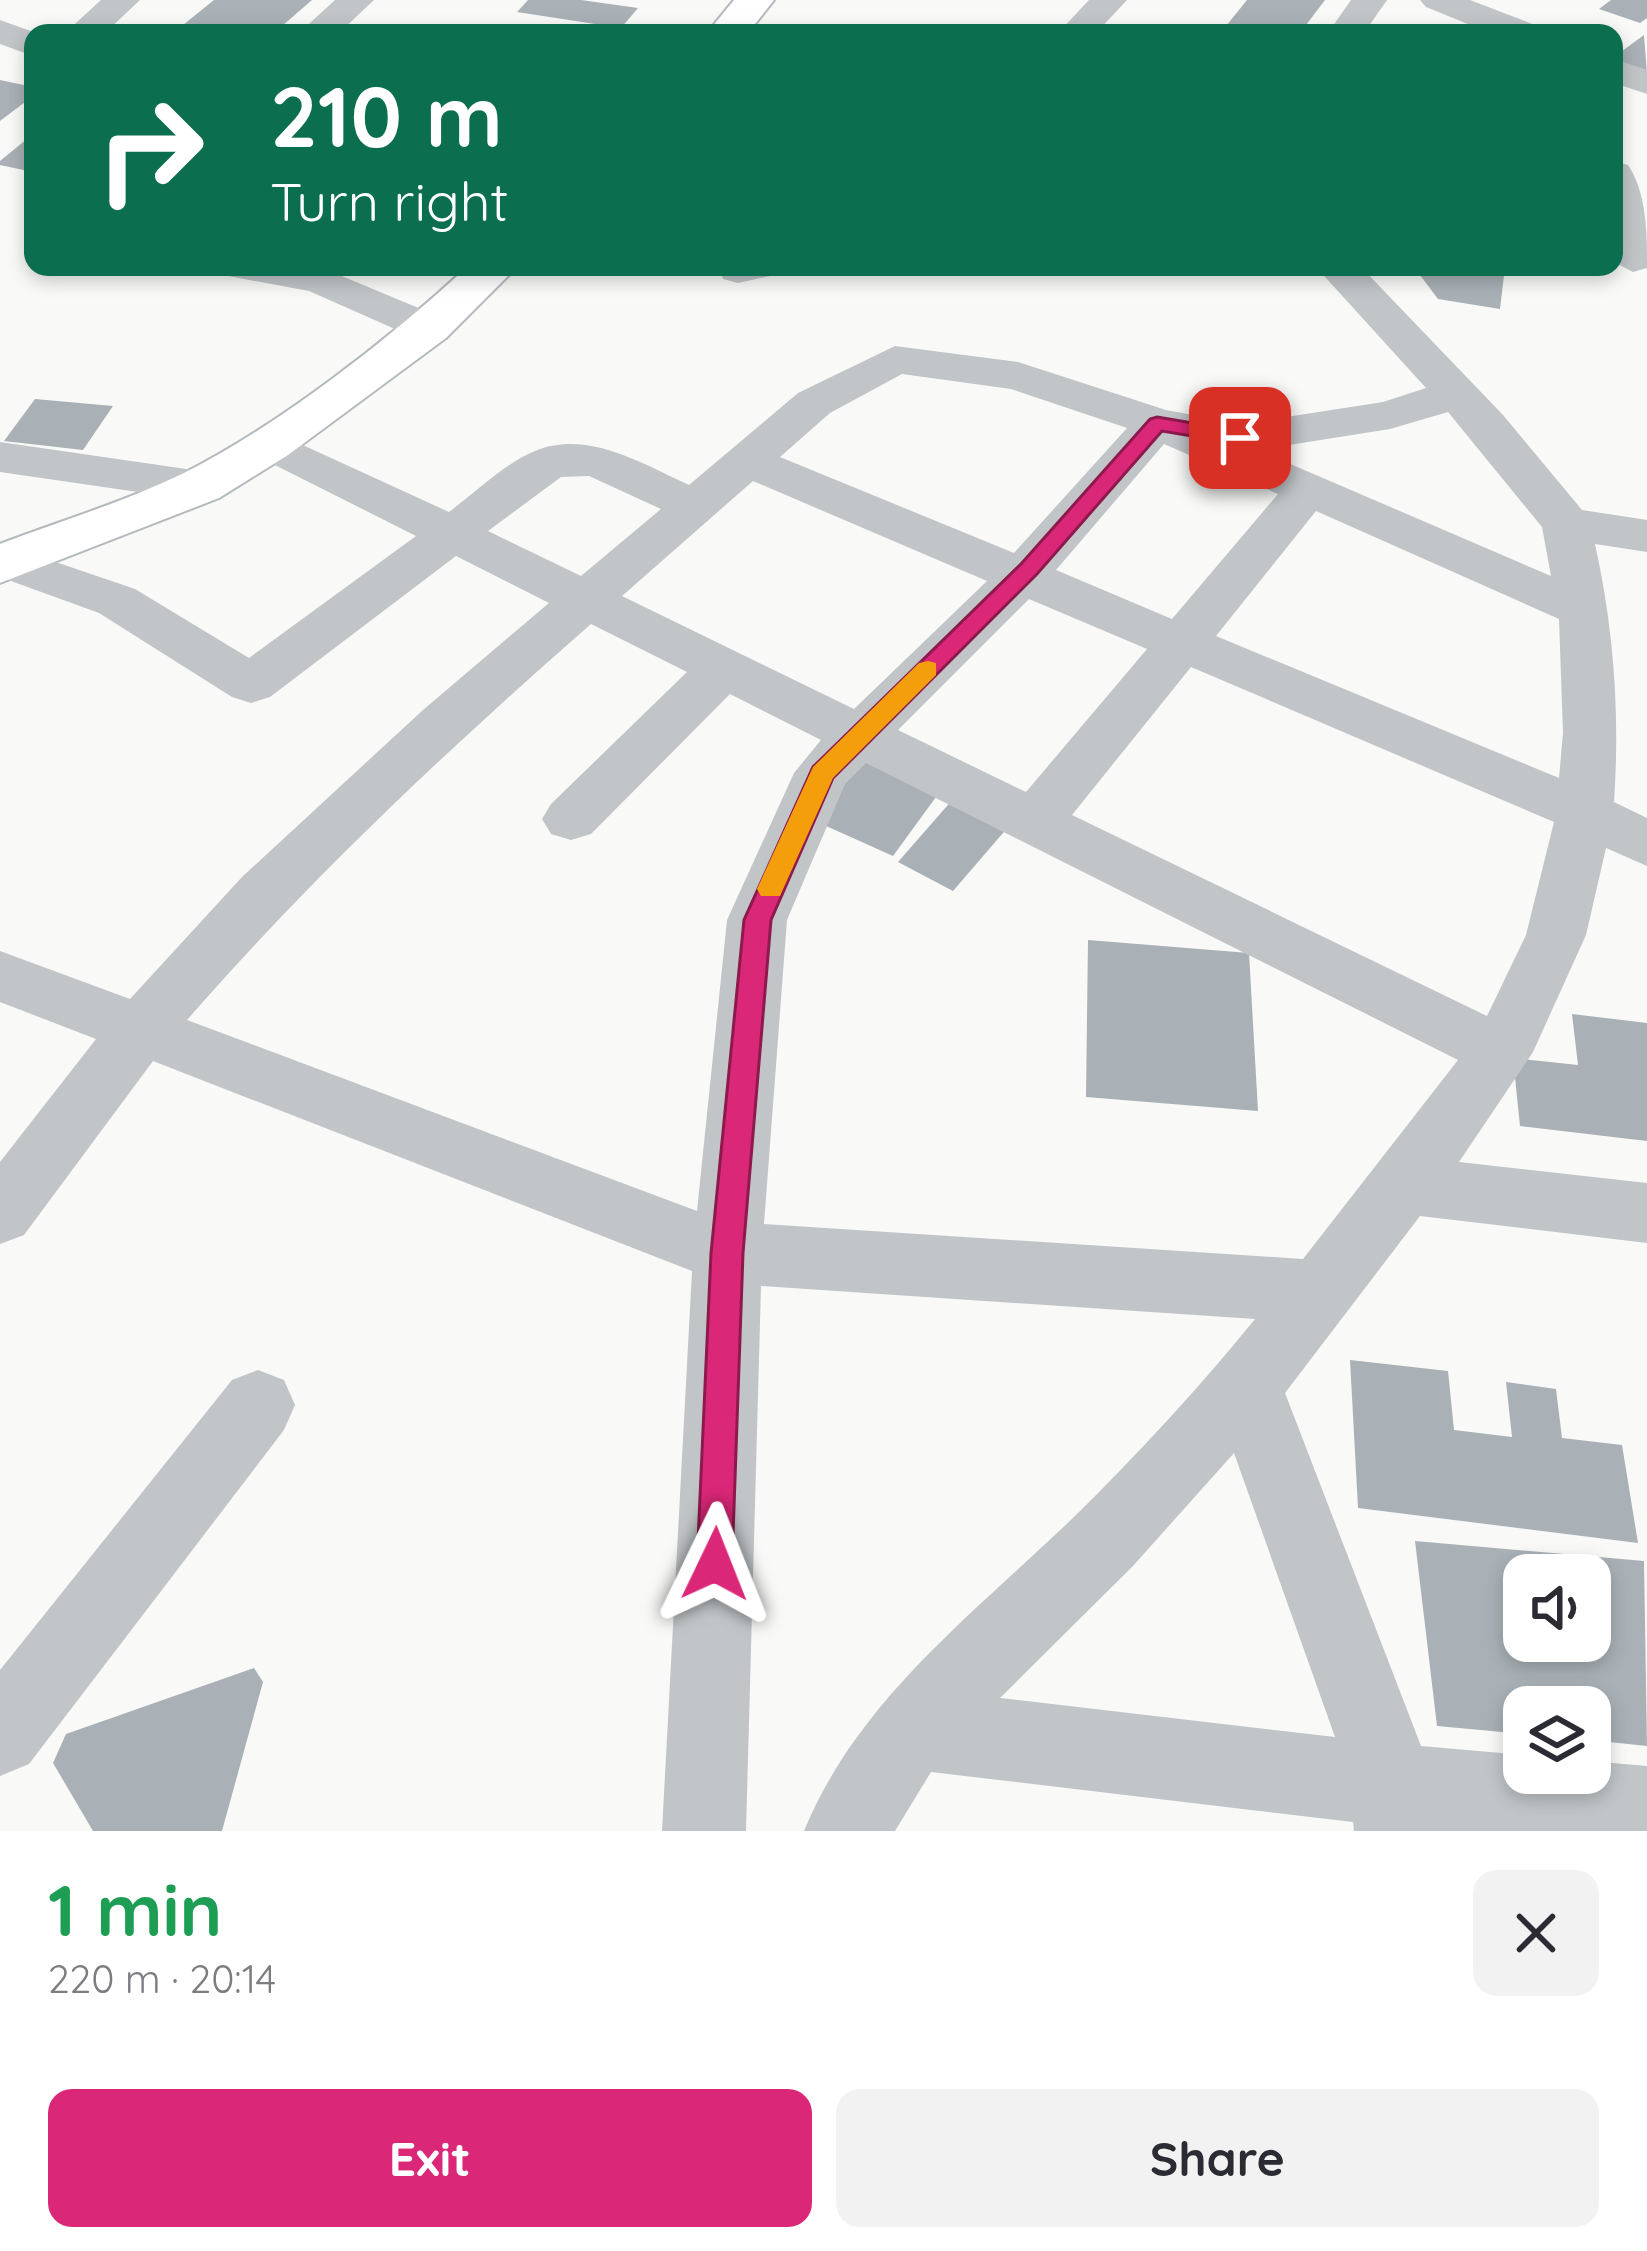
<!DOCTYPE html>
<meta charset="utf-8">
<style>
body{margin:0;font-family:Quicksand,sans-serif;background:#f2f2f3;color:#2b2b33;height:100vh;display:flex;flex-direction:column;font-size:45px;white-space:nowrap}
*{box-sizing:border-box;margin:0}
p{font-size:39px;color:#7c7c81}
.icon{flex:none;width:66px;height:66px;fill:none;stroke:currentColor;stroke-width:2;stroke-linecap:round;stroke-linejoin:round}
.map{position:relative;height:1831px;overflow:hidden}
.drawer{display:flex;flex-direction:column;background:#fff;flex:1}
.drawer>*{flex:none}
.banner{position:absolute;left:24px;top:24px;width:1599px;height:252px;border-radius:24px;box-shadow:0 6px 18px #0003;background:#0b6e4f;color:#fff;overflow:hidden}
.buttons{position:absolute;left:1503px;top:1554px;display:grid;gap:24px}
.buttons a{display:grid;place-items:center;width:108px;height:108px;border-radius:24px;background:#fff;box-shadow:0 6px 18px #0003;font-size:60px}
.pin{position:absolute;display:grid;place-items:center;width:102px;height:102px;color:#fff;margin:-51px;border-radius:24px;box-shadow:0 6px 18px #0006}
.me{position:absolute;width:132px;margin:-66px;rotate:2deg;stroke-linejoin:round;filter:drop-shadow(0 0 9px #0008)}
.turn{display:flex;align-items:center;gap:42px;height:252px;padding:0 48px;font-size:54px}
.turn .icon{width:156px;height:156px;stroke-width:2.5}
.turn b{display:block;font-size:84px;line-height:102px}
.round{display:grid;place-items:center;flex:none;width:126px;height:126px;border-radius:24px;background:#f2f2f3}
.summary{display:flex;align-items:center;justify-content:space-between;height:204px;padding:0 48px}
h1{font-size:72px;font-weight:700;line-height:90px;color:#1e9e55}
.button{display:flex;gap:24px;margin-top:auto;padding:24px 48px}
.button a{flex:1;height:138px;border-radius:24px;background:#db2777;color:#fff;font-size:48px;font-weight:700;line-height:138px;text-align:center}
.button a+a{background:#f2f2f3;color:#2b2b33}
.map>svg:first-child{display:block}
</style>
<div class="map">
<svg width="1647" height="1831" viewBox="0 0 1647 1831">
<rect width="100%" height="100%" fill="#f9f9f7"/>
<g fill="#a9b1b6" fill-rule="evenodd">
<path d="M 214,0 L 312,0 L 274,33 L 227,33 L 183,25 Z"/>
<path d="M 528,0 L 581,0 L 638,8 L 621,28 L 517,12 Z"/>
<path d="M 1247,0 L 1325,0 L 1300,33 L 1257,33 L 1226,26 Z"/>
<path d="M 1611,0 L 1647,0 L 1647,18 L 1640,23 L 1599,9 Z"/>
<path d="M 1644,35 L 1647,74 L 1614,62 L 1614,57 Z"/>
<path d="M 0,80 L 33,87 L 33,96 L 0,121 Z"/>
<path d="M 33,134 L 33,172 L 0,165 L 0,161 Z"/>
<path d="M 1414,267 L 1471,272 L 1472,267 L 1505,267 L 1500,309 L 1438,299 Z"/>
<path d="M 35,399 L 113,406 L 83,450 L 4,441 Z"/>
<path d="M 868,753 L 944,786 L 893,856 L 815,821 Z"/>
<path d="M 954,798 L 1009,826 L 953,891 L 898,862 Z"/>
<path d="M 1088,940 L 1249,953 L 1258,1111 L 1086,1097 Z"/>
<path d="M 1572,1014 L 1647,1023 L 1647,1141 L 1520,1126 L 1513,1058 L 1578,1065 Z"/>
<path d="M 1350,1360 L 1448,1371 L 1454,1430 L 1512,1437 L 1506,1382 L 1556,1389 L 1562,1438 L 1622,1445 L 1638,1543 L 1358,1508 Z"/>
<path d="M 1415,1541 L 1644,1561 L 1647,1746 L 1590,1740 L 1590,1707 L 1524,1707 L 1524,1734 L 1437,1726 ZM 1524,1575 L 1590,1575 L 1590,1641 L 1524,1641 Z"/>
<path d="M 254,1668 L 263,1682 L 222,1831 L 93,1831 L 53,1763 L 66,1734 Z"/>
</g>
<g fill="none" stroke-linecap="round" stroke-linejoin="round">
<defs>
<g id="secondary">
<path d="M 734,0 L 774,0 L 748,33 L 707,33 Z"/>
<path d="M 467,267 L 517,267 L 446,338 L 288,455 L 219,498 L 0,583 L 0,544 C 60,521 124,502 182,474 C 278,426 388,340 467,267 Z"/>
</g>
</defs>
<use href="#secondary" stroke="#b3b9bd" stroke-width="4"/>
<g fill="#c1c5c8" fill-rule="evenodd">
<path d="M 101,0 L 140,0 L 105,33 L 65,33 Z"/>
<path d="M 335,0 L 374,0 L 339,33 L 299,33 Z"/>
<path d="M 1089,0 L 1127,0 L 1096,33 L 1058,33 Z"/>
<path d="M 1351,0 L 1387,0 L 1364,33 L 1328,33 Z"/>
<path d="M 1420,0 L 1470,0 L 1535,25 L 1540,33 L 1490,33 L 1426,7 Z"/>
<path d="M 0,20 L 36,33 L 33,56 L 0,44 Z"/>
<path d="M 1614,59 L 1647,70 L 1647,94 L 1614,83 Z"/>
<path d="M 1614,161 L 1628,165 C 1647,193 1647,235 1647,268 L 1633,272 L 1614,262 Z"/>
<path d="M 222,267 L 320,267 L 445,319 L 451,328 L 445,337 L 429,341 L 413,337 L 309,291 L 228,276 Z"/>
<path d="M 719,267 L 776,267 L 770,276 L 738,283 L 723,279 Z"/>
<path d="M 1316,267 L 1361,267 L 1503,415 L 1582,510 L 1647,520 L 1647,552 L 1595,544 C 1614,630 1620,714 1614,802 L 1647,818 L 1647,866 L 1606,848 L 1586,935 L 1533,1052 L 1459,1162 L 1647,1183 L 1647,1243 L 1420,1216 L 1285,1393 L 1421,1746 L 1524,1755 L 1524,1773 L 1590,1773 L 1590,1761 L 1647,1766 L 1647,1831 L 1354,1831 L 1353,1822 L 931,1772 L 895,1831 L 804,1831 C 858,1699 976,1612 1076,1515 C 1138,1454 1199,1388 1255,1319 L 761,1286 L 746,1831 L 662,1831 L 692,1271 L 153,1061 L 24,1235 L 0,1244 L 0,1162 L 96,1039 L 0,1002 L 0,951 L 130,999 L 242,877 L 423,710 L 549,603 L 456,556 L 270,697 L 251,703 L 232,697 L 99,613 L 0,577 L 0,543 L 135,589 L 249,658 L 416,536 L 253,454 L 246,444 L 253,434 L 270,430 L 449,512 C 475,493 505,463 535,451 C 587,429 643,464 689,485 L 798,393 L 895,346 L 1018,362 L 1166,410 L 1240,424 L 1383,402 L 1426,388 ZM 902,374 L 1011,389 L 1127,428 L 1014,553 L 780,457 L 830,413 ZM 1448,412 L 1542,527 L 1551,576 L 1258,450 L 1390,429 ZM 1164,444 L 1278,494 L 1172,619 L 1056,570 ZM 589,476 L 661,509 L 581,576 L 488,531 L 561,477 ZM 753,481 L 987,581 L 854,709 L 622,596 ZM 1316,511 L 1559,619 L 1563,733 L 1559,778 L 1216,636 ZM 1029,599 L 1147,649 L 1026,792 L 898,730 ZM 591,624 L 687,672 L 551,804 L 542,819 L 551,834 L 571,840 L 591,834 L 730,694 L 821,740 L 794,773 L 727,920 L 697,1211 L 187,1020 C 312,877 448,749 591,624 ZM 1191,667 L 1554,822 L 1526,935 L 1487,1016 L 1072,815 ZM 866,763 L 1458,1060 L 1303,1259 L 764,1224 L 787,920 L 845,784 ZM 1234,1453 L 1335,1737 L 1000,1698 L 1133,1566 Z"/>
<path d="M 0,442 L 200,471 L 217,475 L 224,486 L 217,497 L 200,501 L 0,472 Z"/>
<path d="M 258,1370 L 284,1380 L 295,1405 L 284,1430 L 29,1764 L 0,1776 L 0,1670 L 232,1380 Z"/>
</g>
<use href="#secondary" fill="#fff" fill-rule="evenodd"/>
</g>
<path fill="#db2777" stroke="#8e194d" stroke-width="3" d="M 1157,417 L 1240,431 L 1251,438 L 1240,444 L 1162,431 L 1037,574 L 833,778 L 771,920 L 743,1253 L 732,1564 L 727,1577 L 715,1582 L 702,1577 L 697,1564 L 711,1253 L 744,920 L 813,767 L 1021,564 L 1150,419 Z"/>
<path fill="#f59e0b" d="M 928,661 L 936,663 L 936,675 L 833,778 L 780,896 L 761,896 L 757,889 L 813,767 L 919,663 Z"/>
</svg>
<div class="buttons">
<a><svg class="icon" aria-label="sound" viewBox="0 0 24 24"><path d="M4 9h4l5-4v14l-5-4H4zM17 9q2 3 0 6"/></svg></a>
<a><svg class="icon" aria-label="layers" viewBox="0 0 24 24"><path d="M12 4l9 5-9 5-9-5zM3 14l9 5 9-5"/></svg></a>
</div>
<div class="pin" style="left:1240px;top:438px;background:#d93025"><svg class="icon" aria-label="arrive" viewBox="0 0 24 24"><path d="M6 21V4h12l-3 4 3 4H6"/></svg></div>
<svg class="me" style="left:715px;top:1564px" viewBox="-20 -20 40 40"><path d="M0-17L14 15 0 8-14 15z" fill="#db2777" stroke="#fff" stroke-width="4"/></svg>
<div class="banner">
<div class="turn"><svg class="icon" aria-label="right" viewBox="0 0 24 24"><path d="M7 20v-9h11M14 6l5 5-5 5"/></svg><div><b>210 m</b>Turn right</div></div>
</div>
</div>
<section class="drawer">
<div class="summary"><div><h1>1 min</h1><p>220 m · 20:14</p></div><a class="round"><svg class="icon" aria-label="close" viewBox="0 0 24 24"><path d="M6 6l12 12M18 6L6 18"/></svg></a></div>
<div class="button"><a>Exit</a><a>Share</a></div>
</section>
